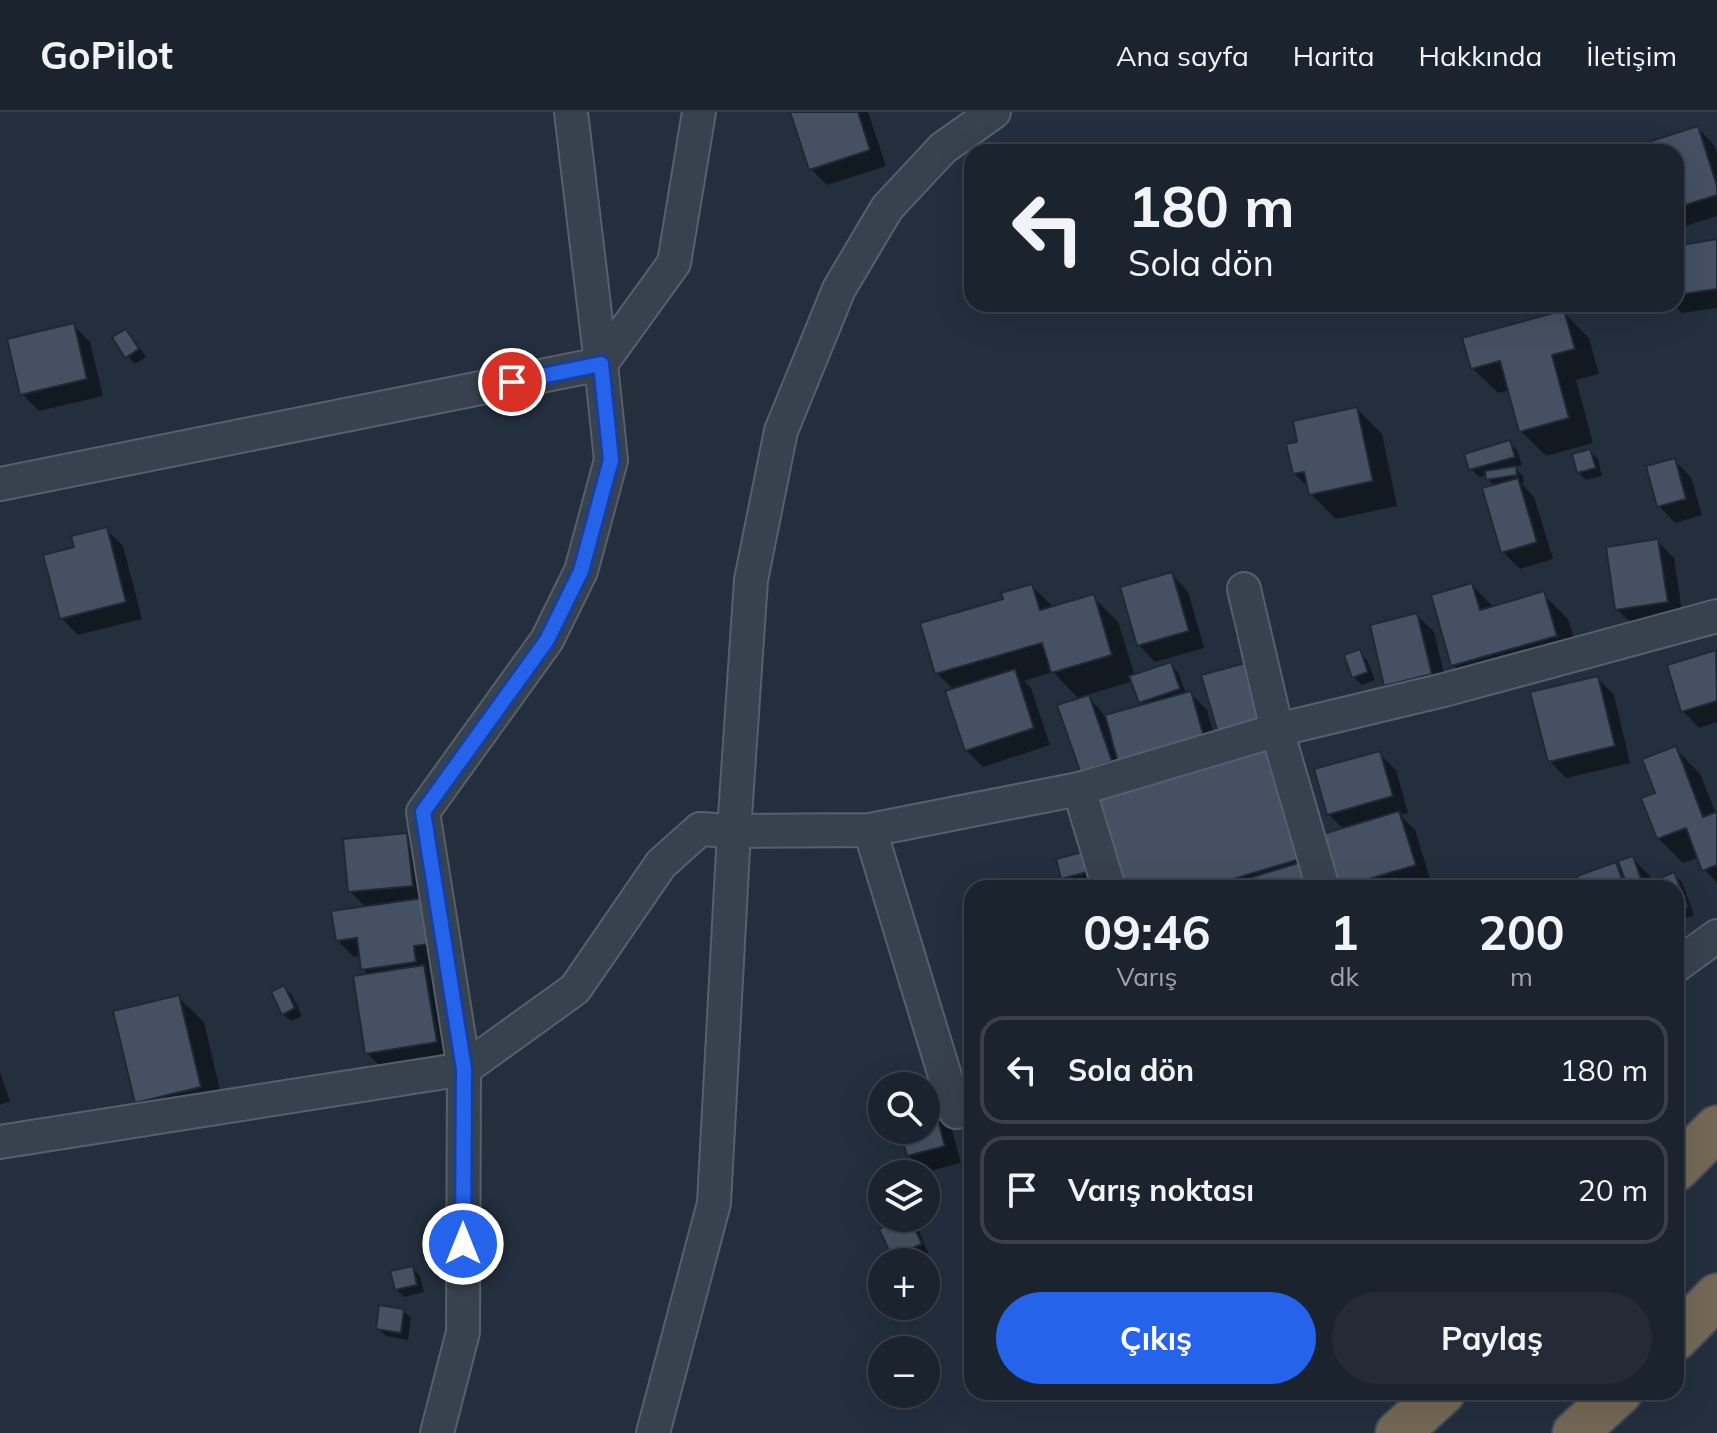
<!DOCTYPE html>
<html lang="tr">
<meta charset="utf-8">
<style>
body{margin:0;font-family:Mulish,sans-serif;background:#242b36;color:#f1f3f6;height:100vh;display:flex;flex-direction:column;font-size:30px;white-space:nowrap}
*{box-sizing:border-box;margin:0}
p{font-size:26px;color:#a0a4aa}
.icon{flex:none;width:44px;height:44px;fill:none;stroke:currentColor;stroke-width:2;stroke-linecap:round;stroke-linejoin:round}
.map{position:relative;flex:1;overflow:hidden}
.sheet{position:absolute;left:964px;top:768px;width:720px;height:520px;display:flex;flex-direction:column;background:#1b232e;border-radius:24px;box-shadow:0 8px 32px #0002,0 0 0 2px #39404a}
.sheet>*{flex:none}
.guide{position:absolute;left:964px;top:32px;width:720px;height:168px;border-radius:24px;box-shadow:0 8px 32px #0002,0 0 0 2px #39404a;background:#1b232e;color:#f1f3f6;overflow:hidden}
.controls{position:absolute;left:868px;top:960px;display:grid;gap:16px}
.controls a{display:grid;place-items:center;width:72px;height:72px;border-radius:50%;background:#1b232e;box-shadow:0 8px 32px #0002,0 0 0 2px #39404a;font-size:40px}
.pin{position:absolute;display:grid;place-items:center;width:68px;height:68px;color:#fff;margin:-34px;border:4px solid #fff;border-radius:50%;box-shadow:0 2px 8px #0007}
.me{position:absolute;width:88px;margin:-44px;rotate:0deg;stroke-linejoin:round;filter:drop-shadow(0 0 6px #0008)}
.turn{display:flex;align-items:center;gap:28px;height:168px;padding:0 32px;font-size:36px}
.turn .icon{width:104px;height:104px;stroke-width:2.5}
.turn b{display:block;font-size:56px;line-height:68px}
.eta{display:flex;justify-content:space-evenly;align-items:center;height:136px;text-align:center}
.eta b{font-size:48px;font-weight:700;line-height:56px}
.cta{display:flex;gap:16px;margin-top:auto;padding:16px 32px}
.cta a{flex:1;height:92px;border-radius:48px;background:#2563eb;color:#fff;font-size:32px;font-weight:700;line-height:92px;text-align:center}
.cta a+a{background:#242b36;color:#f1f3f6}
ul{padding:0;list-style:none}
li{display:flex;align-items:center;gap:24px;height:108px;margin:0 16px 12px;padding:0 16px;border:4px solid #39404a;border-radius:24px}
li div{flex:1}
li b{display:block;font-size:30px}
li em{font-style:normal}
header{display:flex;align-items:center;gap:48px;box-sizing:border-box;height:112px;padding:0 40px;background:#1b232e;border-bottom:2px solid #39404a}
header strong{font-size:38px}
nav{display:flex;gap:44px;margin-inline-start:auto;font-size:28px}
.map>svg:first-child{display:block}
</style>
<header>
<strong>GoPilot</strong>
<nav><a>Ana sayfa</a><a>Harita</a><a>Hakkında</a><a>İletişim</a></nav>
</header>
<div class="map">
<svg width="1717" height="1321" viewBox="0 0 1717 1321">
<rect width="100%" height="100%" fill="#242f3e"/>
<g fill="#0007" fill-rule="evenodd">
<path d="M 792,0 L 868,0 L 886,54 L 827,73 L 810,56 Z"/>
<path d="M 1698,16 L 1714,33 L 1717,41 L 1717,104 L 1676,117 L 1676,40 L 1640,40 Z"/>
<path d="M 1717,129 L 1717,196 L 1682,201 L 1673,192 L 1676,192 L 1676,136 Z"/>
<path d="M 1564,201 L 1589,226 L 1599,262 L 1576,268 L 1593,331 L 1546,344 L 1521,319 L 1510,278 L 1498,281 L 1472,256 Z"/>
<path d="M 73,213 L 90,230 L 103,284 L 39,299 L 22,282 Z"/>
<path d="M 126,219 L 134,227 L 146,245 L 135,252 L 127,244 Z"/>
<path d="M 1357,297 L 1382,322 L 1397,394 L 1336,407 L 1311,382 L 1309,376 L 1294,361 L 1300,331 Z"/>
<path d="M 1509,330 L 1517,338 L 1522,353 L 1514,355 L 1523,364 L 1524,371 L 1521,371 L 1534,385 L 1553,447 L 1520,457 L 1503,440 L 1495,375 L 1488,367 L 1488,363 L 1479,365 L 1471,357 Z"/>
<path d="M 1590,339 L 1598,347 L 1602,364 L 1586,368 L 1578,360 Z"/>
<path d="M 1674,348 L 1691,365 L 1702,403 L 1675,411 L 1659,394 Z"/>
<path d="M 106,417 L 123,434 L 142,507 L 78,523 L 61,506 L 77,436 Z"/>
<path d="M 1657,429 L 1674,446 L 1683,506 L 1634,514 L 1617,497 Z"/>
<path d="M 1171,462 L 1188,479 L 1204,536 L 1155,550 L 1139,533 Z"/>
<path d="M 1472,473 L 1494,496 L 1543,482 L 1568,507 L 1581,549 L 1478,578 L 1453,553 Z"/>
<path d="M 1032,474 L 1054,496 L 1093,485 L 1118,510 L 1135,564 L 1170,552 L 1178,560 L 1186,582 L 1190,581 L 1207,598 L 1222,648 L 1323,724 L 1345,718 L 1328,702 L 1379,641 L 1396,658 L 1408,701 L 1400,703 L 1415,718 L 1431,770 L 1411,776 L 1342,776 L 1337,771 L 1338,776 L 1120,776 L 1098,675 L 1081,658 L 1080,588 L 1053,560 L 1024,569 L 1031,576 L 1050,633 L 983,655 L 966,638 L 954,578 L 937,561 L 1005,488 ZM 1133,569 L 1141,590 L 1145,594 L 1106,605 L 1087,583 Z"/>
<path d="M 1246,503 L 1244,533 L 1236,525 L 1232,505 Z"/>
<path d="M 1417,503 L 1434,520 L 1448,579 L 1403,590 L 1386,573 Z"/>
<path d="M 1359,540 L 1367,548 L 1375,568 L 1362,573 L 1354,565 Z"/>
<path d="M 1716,541 L 1717,542 L 1717,610 L 1699,616 L 1683,599 Z"/>
<path d="M 1597,566 L 1614,583 L 1630,651 L 1566,666 L 1550,649 Z"/>
<path d="M 1675,636 L 1700,662 L 1717,704 L 1717,771 L 1704,757 L 1699,745 L 1683,751 L 1658,726 Z"/>
<path d="M 407,723 L 423,740 L 445,848 L 429,850 L 431,864 L 448,881 L 461,955 L 392,966 L 367,941 L 370,864 L 363,857 L 361,844 L 354,845 L 338,829 L 366,796 L 350,779 Z"/>
<path d="M 1085,741 L 1098,767 L 1071,774 L 1063,766 L 1058,749 Z"/>
<path d="M 1632,746 L 1649,763 L 1652,771 L 1674,762 L 1682,770 L 1694,803 L 1676,810 L 1676,776 L 1583,776 L 1615,752 L 1625,762 Z"/>
<path d="M 284,876 L 292,883 L 302,904 L 291,909 L 283,902 Z"/>
<path d="M 178,885 L 204,910 L 225,1000 L 162,1015 L 137,990 Z"/>
<path d="M 0,960 L 10,989 L 0,993 Z"/>
<path d="M 930,984 L 947,1001 L 961,1051 L 925,1060 L 908,1043 L 902,1018 L 926,1018 L 926,985 Z"/>
<path d="M 909,1106 L 917,1114 L 928,1141 L 906,1150 L 899,1150 L 893,1144 Z"/>
<path d="M 412,1156 L 420,1164 L 424,1180 L 404,1185 L 396,1177 Z"/>
<path d="M 403,1198 L 411,1206 L 408,1228 L 386,1224 L 378,1216 Z"/>
</g>
<g fill="#455162" stroke="#1f2835" stroke-width="2">
<path d="M 790,0 L 858,0 L 870,38 L 809,58 Z"/>
<path d="M 1698,14 L 1717,74 L 1717,83 L 1676,96 L 1676,40 L 1638,40 L 1636,34 Z"/>
<path d="M 1717,127 L 1717,177 L 1676,183 L 1676,134 Z"/>
<path d="M 1564,198 L 1575,237 L 1552,243 L 1569,306 L 1519,320 L 1500,249 L 1471,257 L 1462,226 Z"/>
<path d="M 74,211 L 87,267 L 20,283 L 7,227 Z"/>
<path d="M 126,217 L 139,237 L 125,246 L 112,225 Z"/>
<path d="M 1357,295 L 1373,369 L 1309,383 L 1304,360 L 1293,362 L 1286,332 L 1297,330 L 1293,309 Z"/>
<path d="M 1510,328 L 1515,345 L 1469,358 L 1464,342 Z"/>
<path d="M 1590,337 L 1596,356 L 1577,361 L 1572,342 Z"/>
<path d="M 1675,346 L 1686,387 L 1657,395 L 1646,354 Z"/>
<path d="M 1516,354 L 1517,363 L 1486,368 L 1485,359 Z"/>
<path d="M 1518,366 L 1537,430 L 1501,441 L 1482,376 Z"/>
<path d="M 107,415 L 126,490 L 60,507 L 43,443 L 74,435 L 71,424 Z"/>
<path d="M 1658,427 L 1668,490 L 1615,498 L 1606,435 Z"/>
<path d="M 1172,460 L 1189,519 L 1137,534 L 1120,475 Z"/>
<path d="M 1472,471 L 1480,498 L 1544,479 L 1557,524 L 1451,554 L 1431,483 Z"/>
<path d="M 1032,472 L 1040,498 L 1094,482 L 1112,543 L 1051,561 L 1042,531 L 935,562 L 920,511 L 1003,487 L 1001,481 Z"/>
<path d="M 1417,501 L 1432,562 L 1384,574 L 1370,513 Z"/>
<path d="M 1360,537 L 1368,560 L 1352,566 L 1344,543 Z"/>
<path d="M 1716,538 L 1717,589 L 1681,600 L 1667,553 Z"/>
<path d="M 1171,550 L 1180,577 L 1139,591 L 1129,564 Z"/>
<path d="M 1249,550 L 1267,614 L 1220,628 L 1201,563 Z"/>
<path d="M 1015,557 L 1034,616 L 965,639 L 945,579 Z"/>
<path d="M 1598,564 L 1615,634 L 1548,650 L 1530,580 Z"/>
<path d="M 1191,579 L 1205,629 L 1119,654 L 1105,603 Z"/>
<path d="M 1089,583 L 1112,649 L 1080,659 L 1057,593 Z"/>
<path d="M 1274,631 L 1307,745 L 1203,776 L 1118,776 L 1091,685 Z"/>
<path d="M 1676,634 L 1703,705 L 1716,700 L 1717,702 L 1717,753 L 1702,759 L 1686,716 L 1657,727 L 1641,686 L 1655,681 L 1642,647 Z"/>
<path d="M 1380,639 L 1393,684 L 1327,703 L 1314,657 Z"/>
<path d="M 1399,699 L 1416,753 L 1339,776 L 1323,722 Z"/>
<path d="M 407,721 L 413,774 L 348,780 L 343,727 Z"/>
<path d="M 1086,739 L 1091,759 L 1061,767 L 1056,747 Z"/>
<path d="M 1633,744 L 1644,776 L 1628,776 L 1618,749 Z"/>
<path d="M 1304,749 L 1312,776 L 1235,776 L 1244,773 L 1243,768 Z"/>
<path d="M 1616,750 L 1625,776 L 1581,776 L 1577,764 Z"/>
<path d="M 1674,760 L 1688,795 L 1676,799 L 1676,776 L 1647,776 L 1646,772 Z"/>
<path d="M 423,786 L 429,832 L 414,834 L 416,850 L 361,858 L 357,826 L 336,829 L 331,799 Z"/>
<path d="M 424,853 L 437,930 L 365,942 L 353,864 Z"/>
<path d="M 284,873 L 295,896 L 282,903 L 271,880 Z"/>
<path d="M 179,883 L 201,975 L 135,991 L 113,899 Z"/>
<path d="M 931,982 L 945,1034 L 907,1044 L 900,1018 L 926,1018 L 926,983 Z"/>
<path d="M 904,1106 L 910,1106 L 922,1132 L 892,1145 L 879,1117 Z"/>
<path d="M 413,1154 L 417,1173 L 395,1178 L 390,1159 Z"/>
<path d="M 379,1193 L 404,1197 L 401,1221 L 376,1217 Z"/>
</g>
<g fill="none" stroke-linecap="round" stroke-linejoin="round">
<defs>
<g id="minor">
<path d="M 0,372 L 601,252 L 674,151 L 699,0"/>
<path d="M 1244,477 L 1277,618 L 1323,776"/>
<path d="M 1079,677 L 1109,776"/>
<path d="M 870,718 L 956,1000"/>
<path d="M 1676,854 L 1717,824"/>
<path d="M 0,1030 L 464,957 L 575,877 L 661,752 L 700,717 L 734,719 L 870,718 L 1079,677 L 1277,618 L 1444,578 L 1717,504"/>
<path d="M 437,1321 L 463,1220 L 464,957 L 423,700 L 547,528 L 581,459 L 611,348 L 601,252 L 571,0"/>
<path d="M 653,1321 L 714,1091 L 734,719 L 751,468 L 781,319 L 839,177 L 887,96 L 943,36 L 994,0"/>
</g>
<g id="highway">
<path d="M 1676,1057 L 1717,1016"/>
<path d="M 1676,1226 L 1717,1184"/>
<path d="M 1398,1321 L 1443,1280"/>
<path d="M 1575,1321 L 1620,1280"/>
</g>
</defs>
<use href="#minor" stroke="#565f6c" stroke-width="36"/>
<use href="#highway" stroke="#434c59" stroke-width="48"/>
<use href="#minor" stroke="#38414e" stroke-width="32"/>
<use href="#highway" stroke="#746855" stroke-width="44"/>
</g>
<g fill="none" stroke-linecap="round" stroke-linejoin="round">
<defs>
<path id="route" d="M 463,1132 L 464,957 L 423,700 L 547,528 L 581,459 L 611,348 L 601,252 L 512,270"/>
</defs>
<use href="#route" stroke="#184099" stroke-width="20"/>
<use href="#route" stroke="#2563eb" stroke-width="14"/>
</g>
</svg>
<div class="controls">
<a><svg class="icon" aria-label="search" viewBox="0 0 24 24"><circle cx="10" cy="10" r="6"/><path d="M15 15l6 6"/></svg></a>
<a><svg class="icon" aria-label="layers" viewBox="0 0 24 24"><path d="M12 4l9 5-9 5-9-5zM3 14l9 5 9-5"/></svg></a>
<a>+</a>
<a>−</a>
</div>
<div class="pin" style="left:512px;top:270px;background:#d93025"><svg class="icon" aria-label="arrive" viewBox="0 0 24 24"><path d="M6 21V4h12l-3 4 3 4H6"/></svg></div>
<svg class="me" style="left:463px;top:1132px" viewBox="-20 -20 40 40"><circle r="17" fill="#2563eb" stroke="#fff" stroke-width="3"/><path d="M0-11L8 9 0 5-8 9z" fill="#fff"/></svg>
<div class="guide">
<div class="turn"><svg class="icon" aria-label="left" viewBox="0 0 24 24"><path d="M17 20v-9H6M10 6l-5 5 5 5"/></svg><div><b>180 m</b>Sola dön</div></div>
</div>
<section class="sheet">
<div class="eta">
<div><b>09:46</b><p>Varış</p></div>
<div><b>1</b><p>dk</p></div>
<div><b>200</b><p>m</p></div>
</div>
<ul>
<li><svg class="icon" aria-label="left" viewBox="0 0 24 24"><path d="M17 20v-9H6M10 6l-5 5 5 5"/></svg><div><b>Sola dön</b></div><em>180 m</em></li>
<li><svg class="icon" aria-label="arrive" viewBox="0 0 24 24"><path d="M6 21V4h12l-3 4 3 4H6"/></svg><div><b>Varış noktası</b></div><em>20 m</em></li>
</ul>
<div class="cta"><a>Çıkış</a><a>Paylaş</a></div>
</section>
</div>
